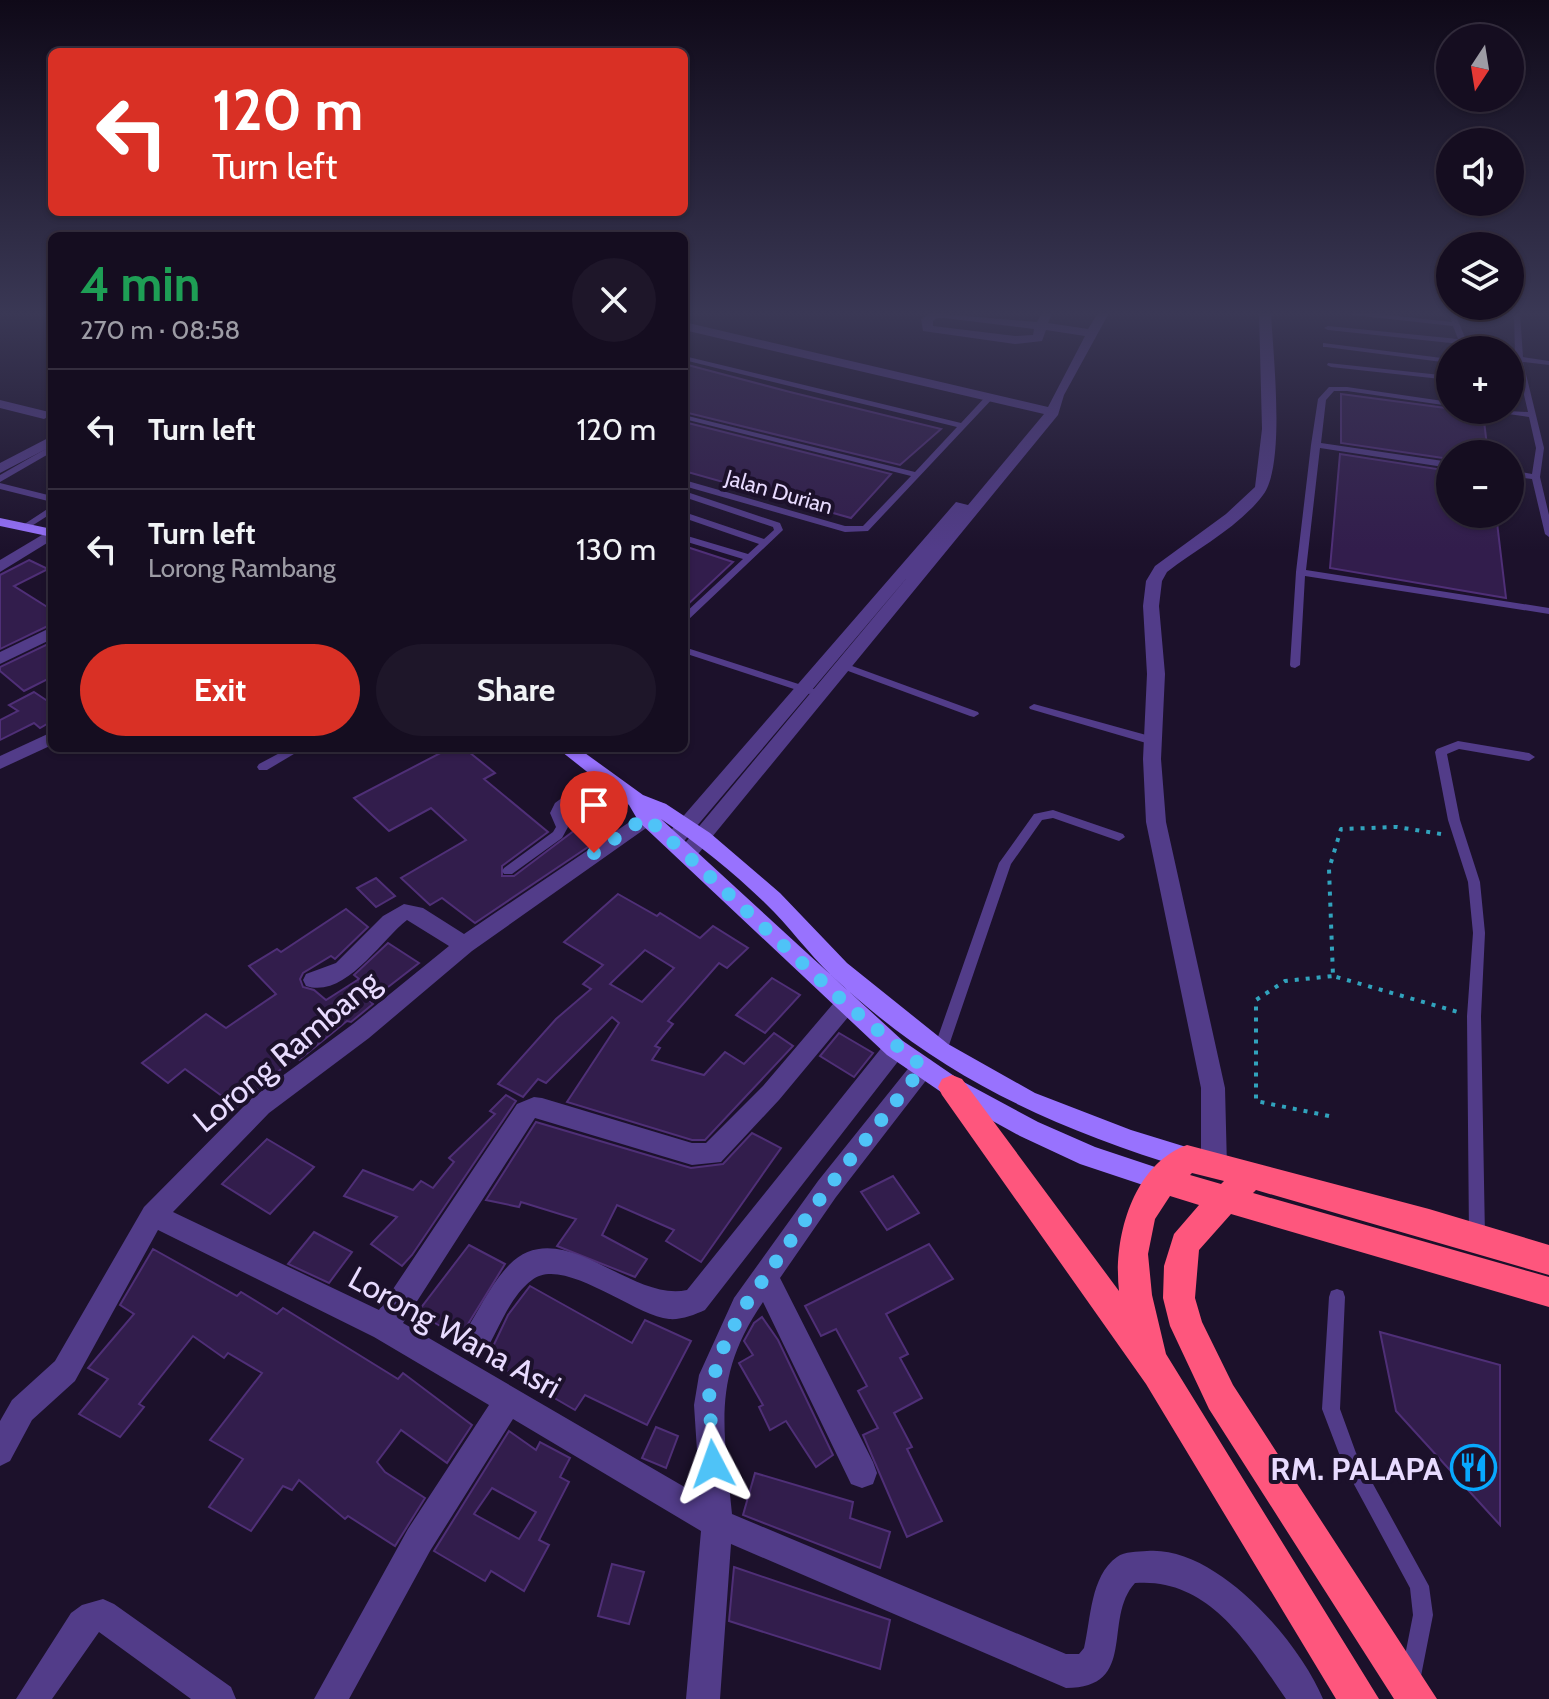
<!DOCTYPE html>
<meta charset="utf-8">
<style>
body{margin:0;font-family:Cabin,sans-serif;background:#1e1629;color:#f1f3f6;height:100vh;display:flex;flex-direction:column;font-size:30px;white-space:nowrap}
*{box-sizing:border-box;margin:0}
p{font-size:26px;color:#9d9ca5}
.icon{flex:none;width:44px;height:44px;fill:none;stroke:currentColor;stroke-width:2;stroke-linecap:round;stroke-linejoin:round}
.map{position:relative;flex:1;overflow:hidden}
.side{position:absolute;left:48px;top:232px;width:640px;height:520px;display:flex;flex-direction:column;background:#150d20;border-radius:12px;box-shadow:0 2px 6px #0004,0 0 0 2px #342d3e}
.side>*{flex:none}
.banner{position:absolute;left:48px;top:48px;width:640px;height:168px;border-radius:12px;box-shadow:0 2px 6px #0004,0 0 0 2px #342d3e;background:#d93025;color:#fff;overflow:hidden}
.needle{width:52px;rotate:192deg}
.fabs{position:absolute;left:1436px;top:24px;display:grid;gap:16px}
.fabs a{display:grid;place-items:center;width:88px;height:88px;border-radius:50%;background:#150d20;box-shadow:0 2px 6px #0004,0 0 0 2px #342d3e;font-size:40px}
.pin{position:absolute;display:grid;place-items:center;width:68px;height:68px;color:#fff;margin:-82px -34px;border-radius:50% 50% 50% 0;rotate:-45deg;box-shadow:0 0 8px #0007}
.pin .icon{rotate:45deg}
.me{position:absolute;width:88px;margin:-44px;rotate:356deg;stroke-linejoin:round;filter:drop-shadow(0 0 6px #0008)}
.turn{display:flex;align-items:center;gap:28px;height:168px;padding:0 32px;font-size:36px}
.turn .icon{width:104px;height:104px;stroke-width:2.5}
.turn b{display:block;font-size:56px;line-height:68px}
.round{display:grid;place-items:center;flex:none;width:84px;height:84px;border-radius:42px;background:#1e1629}
.headline{display:flex;align-items:center;justify-content:space-between;height:136px;padding:0 32px}
h1{font-size:48px;font-weight:700;line-height:60px;color:#1e9e55}
.action{display:flex;gap:16px;margin-top:auto;padding:16px 32px}
.action a{flex:1;height:92px;border-radius:48px;background:#d93025;color:#fff;font-size:32px;font-weight:700;line-height:92px;text-align:center}
.action a+a{background:#1e1629;color:#f1f3f6}
ul{padding:0;list-style:none}
li{display:flex;align-items:center;gap:24px;height:120px;padding:0 32px;border-top:2px solid #342d3e}
li div{flex:1}
li b{display:block;font-size:30px}
li em{font-style:normal}
.map>svg:first-child{display:block}
</style>
<div class="map">
<svg width="1549" height="1699" viewBox="0 0 1549 1699">
<rect width="100%" height="100%" fill="#1c112b"/>
<g fill="#321d4c" stroke="#4f2f77" stroke-width="2" fill-rule="evenodd">
<path d="M 684,364 L 790,392 L 941,429 L 900,465 L 684,412 Z"/>
<path d="M 1341,394 L 1483,413 L 1488,454 L 1450,454 L 1450,459 L 1341,443 Z"/>
<path d="M 684,422 L 891,474 L 851,518 L 684,471 Z"/>
<path d="M 1340,454 L 1450,471 L 1450,514 L 1496,514 L 1506,598 L 1330,568 Z"/>
<path d="M 684,546 L 733,562 L 684,608 Z"/>
<path d="M 29,560 L 48,569 L 14,586 L 52,610 L 52,624 L 0,649 L 0,575 Z"/>
<path d="M 52,642 L 52,677 L 24,691 L 0,671 L 0,667 Z"/>
<path d="M 34,692 L 52,704 L 52,721 L 40,728 L 34,723 L 0,740 L 0,720 L 18,711 L 9,705 Z"/>
<path d="M 450,748 L 464,748 L 495,773 L 484,779 L 548,832 L 502,866 L 502,876 L 514,876 L 575,830 L 594,843 L 475,923 L 442,898 L 430,905 L 401,878 L 466,840 L 431,808 L 389,831 L 354,798 Z"/>
<path d="M 376,878 L 395,896 L 376,907 L 357,888 Z"/>
<path d="M 618,894 L 657,916 L 660,913 L 700,938 L 713,926 L 748,948 L 727,968 L 719,963 L 668,1021 L 673,1024 L 655,1046 L 660,1048 L 652,1060 L 704,1075 L 725,1052 L 744,1064 L 774,1033 L 793,1046 L 705,1140 L 692,1140 L 567,1102 L 619,1023 L 612,1017 L 546,1083 L 538,1079 L 523,1097 L 498,1084 L 556,1019 L 591,989 L 583,984 L 603,965 L 564,942 ZM 645,950 L 674,968 L 642,1002 L 610,984 Z"/>
<path d="M 346,909 L 368,927 L 335,959 L 331,956 L 303,973 L 300,979 L 303,987 L 314,990 L 326,1000 L 359,979 L 354,975 L 388,943 L 419,963 L 370,1001 L 373,1004 L 351,1022 L 347,1021 L 299,1060 L 295,1057 L 237,1107 L 185,1069 L 168,1083 L 142,1063 L 206,1014 L 226,1028 L 276,994 L 249,966 L 277,949 L 281,952 Z"/>
<path d="M 772,978 L 800,995 L 765,1033 L 736,1015 Z"/>
<path d="M 839,1033 L 873,1053 L 854,1077 L 820,1056 Z"/>
<path d="M 506,1095 L 516,1101 L 412,1255 L 402,1266 L 371,1244 L 397,1217 L 344,1196 L 363,1170 L 413,1190 L 421,1181 L 433,1188 L 454,1162 L 449,1158 L 495,1114 L 490,1111 Z"/>
<path d="M 536,1122 L 691,1168 L 723,1164 L 752,1133 L 781,1148 L 701,1262 L 666,1241 L 674,1230 L 617,1205 L 602,1235 L 647,1259 L 635,1277 L 557,1246 L 576,1219 L 521,1202 L 519,1207 L 486,1200 Z"/>
<path d="M 267,1139 L 314,1167 L 270,1214 L 222,1184 Z"/>
<path d="M 893,1176 L 919,1213 L 887,1230 L 861,1192 Z"/>
<path d="M 314,1232 L 352,1252 L 329,1283 L 288,1264 Z"/>
<path d="M 929,1244 L 953,1279 L 886,1314 L 908,1354 L 900,1358 L 922,1398 L 894,1413 L 912,1447 L 907,1449 L 942,1521 L 907,1537 L 863,1435 L 878,1428 L 858,1391 L 867,1386 L 836,1329 L 821,1336 L 805,1306 Z"/>
<path d="M 469,1245 L 505,1264 L 460,1337 L 417,1313 Z"/>
<path d="M 153,1249 L 237,1296 L 241,1292 L 277,1314 L 283,1308 L 398,1379 L 403,1373 L 472,1425 L 447,1463 L 401,1430 L 377,1462 L 385,1472 L 425,1498 L 395,1546 L 348,1516 L 345,1519 L 299,1480 L 292,1490 L 283,1486 L 251,1531 L 209,1507 L 243,1459 L 210,1440 L 262,1373 L 228,1353 L 224,1358 L 193,1336 L 139,1404 L 144,1407 L 120,1437 L 79,1414 L 108,1379 L 88,1368 L 134,1314 L 120,1305 Z"/>
<path d="M 530,1286 L 632,1343 L 645,1320 L 691,1341 L 647,1425 L 585,1395 L 575,1410 L 487,1359 L 508,1315 Z"/>
<path d="M 762,1317 L 778,1340 L 833,1455 L 816,1467 L 786,1421 L 770,1430 L 759,1407 L 763,1405 L 739,1363 L 753,1355 L 744,1341 L 754,1323 Z"/>
<path d="M 1380,1332 L 1500,1365 L 1500,1525 L 1396,1411 Z"/>
<path d="M 656,1427 L 678,1436 L 666,1468 L 642,1458 Z"/>
<path d="M 509,1431 L 536,1450 L 540,1442 L 570,1458 L 560,1477 L 569,1482 L 539,1540 L 549,1545 L 524,1591 L 491,1571 L 485,1581 L 434,1551 ZM 492,1488 L 536,1512 L 519,1539 L 474,1514 Z"/>
<path d="M 755,1473 L 853,1502 L 850,1518 L 890,1532 L 880,1568 L 743,1515 Z"/>
<path d="M 612,1564 L 644,1572 L 629,1624 L 598,1616 Z"/>
<path d="M 734,1567 L 890,1620 L 880,1669 L 729,1621 Z"/>
</g>
<g fill="none" stroke-linecap="round" stroke-linejoin="round">
<g stroke="#31a3bd" stroke-width="4" stroke-dasharray="4 7" stroke-linecap="butt">
<path d="M 1441,834 L 1397,827 L 1341,829 L 1329,869 L 1333,976 L 1458,1012"/>
<path d="M 1329,1116 L 1256,1101 L 1256,1000 L 1285,981 L 1333,976"/>
</g>
<g fill="#523c89" fill-rule="evenodd">
<path d="M 1350,313 L 1369,313 L 1452,322 L 1449,313 L 1455,313 L 1470,350 L 1462,350 L 1460,344 L 1328,330 L 1324,328 L 1328,326 L 1458,339 L 1453,326 L 1353,315 Z"/>
<path d="M 1514,313 L 1520,313 L 1523,357 L 1549,361 L 1549,365 L 1523,362 L 1544,448 L 1540,477 L 1549,515 L 1549,537 L 1545,534 L 1532,479 L 1510,476 L 1510,470 L 1532,474 L 1536,448 L 1529,417 L 1494,412 L 1490,410 L 1528,412 L 1516,361 L 1510,360 L 1510,356 L 1515,356 Z"/>
<path d="M 1323,343 L 1450,359 L 1450,363 L 1326,347 L 1323,347 Z"/>
<path d="M 684,356 L 961,423 L 988,394 L 995,396 L 868,531 L 845,532 L 684,486 L 684,480 L 845,526 L 863,526 L 911,476 L 684,419 L 684,415 L 915,472 L 957,427 L 684,360 Z"/>
<path d="M 1328,363 L 1450,376 L 1450,380 L 1331,367 L 1327,365 Z"/>
<path d="M 1329,387 L 1347,387 L 1450,402 L 1450,406 L 1347,391 L 1334,391 L 1326,400 L 1321,443 L 1450,462 L 1450,468 L 1320,448 L 1306,570 L 1549,608 L 1549,614 L 1305,576 L 1300,665 L 1295,668 L 1291,667 L 1290,665 L 1296,572 L 1311,445 L 1318,399 Z"/>
<path d="M 49,447 L 52,447 L 52,452 L 0,482 L 0,475 Z"/>
<path d="M 0,483 L 52,496 L 52,502 L 0,489 Z"/>
<path d="M 684,491 L 780,523 L 783,530 L 687,621 L 684,622 L 684,614 L 743,559 L 684,541 L 684,535 L 748,554 L 759,544 L 684,518 L 684,512 L 764,539 L 774,530 L 773,527 L 684,497 Z"/>
<path d="M 52,506 L 52,513 L 27,529 L 24,530 L 20,527 Z"/>
<path d="M 684,647 L 814,689 L 815,691 L 810,694 L 806,693 L 684,653 Z"/>
<path d="M 844,663 L 978,712 L 979,714 L 974,717 L 970,716 L 840,668 L 839,666 L 840,664 Z"/>
<path d="M 1034,704 L 1157,738 L 1158,741 L 1153,745 L 1030,709 L 1029,707 Z"/>
<path d="M 1458,741 L 1529,753 L 1535,757 L 1529,761 L 1459,749 L 1447,754 L 1460,820 L 1480,882 L 1485,933 L 1481,1016 L 1485,1237 L 1483,1242 L 1477,1244 L 1471,1242 L 1469,1237 L 1467,1016 L 1473,933 L 1468,882 L 1448,820 L 1435,752 L 1437,749 Z"/>
<path d="M 289,748 L 304,748 L 267,770 L 259,770 L 257,767 L 259,764 Z"/>
<path d="M 601,769 L 605,770 L 607,773 L 605,776 L 564,808 L 562,813 L 568,827 L 562,838 L 512,874 L 504,874 L 502,871 L 504,868 L 553,832 L 556,827 L 550,813 L 555,803 Z"/>
<path d="M 1053,810 L 1123,834 L 1125,837 L 1119,841 L 1053,818 L 1042,820 L 1011,864 L 947,1051 L 945,1055 L 940,1057 L 935,1055 L 933,1051 L 999,863 L 1034,814 Z"/>
<path d="M 1337,1289 L 1343,1291 L 1345,1297 L 1340,1409 L 1356,1453 L 1429,1586 L 1433,1615 L 1421,1676 L 1418,1683 L 1411,1686 L 1404,1683 L 1401,1676 L 1413,1615 L 1410,1588 L 1343,1464 L 1322,1409 L 1329,1297 L 1331,1291 Z"/>
</g>
<g fill="#523c89" fill-rule="evenodd">
<path d="M 931,313 L 1037,322 L 1042,313 L 1052,313 L 1048,323 L 1088,329 L 1098,313 L 1109,313 L 1064,395 L 1058,415 L 694,859 L 680,859 L 677,854 L 680,849 L 910,574 L 680,846 L 666,846 L 663,841 L 666,836 L 956,502 L 968,505 L 1044,414 L 684,330 L 684,322 L 1048,407 L 1085,336 L 1046,330 L 1042,341 L 1015,344 L 923,331 L 921,319 ZM 937,318 L 944,318 L 1034,329 L 1033,335 L 1015,336 L 933,326 L 933,321 Z"/>
<path d="M 1259,313 L 1271,313 C 1273,353 1286,465 1263,495 C 1239,527 1198,548 1167,572 L 1162,581 L 1159,606 L 1165,674 L 1161,759 L 1166,822 L 1225,1088 L 1227,1167 L 1223,1175 L 1214,1178 L 1205,1175 L 1201,1167 L 1201,1088 L 1146,822 L 1143,759 L 1147,674 L 1143,606 L 1146,581 L 1155,566 L 1226,514 L 1255,487 L 1262,429 Z"/>
<path d="M 0,400 L 49,412 L 51,415 L 44,419 L 0,408 Z"/>
<path d="M 52,436 L 52,446 L 0,473 L 0,463 Z"/>
<path d="M 52,529 L 52,540 L 0,572 L 0,560 Z"/>
<path d="M 52,627 L 52,639 L 0,664 L 0,652 Z"/>
<path d="M 52,732 L 52,745 L 0,769 L 0,756 Z"/>
<path d="M 659,802 L 666,804 L 669,809 L 666,814 L 472,951 L 369,1038 L 269,1113 L 173,1212 L 379,1310 L 517,1104 L 534,1097 L 542,1098 L 692,1143 L 706,1143 L 763,1086 L 838,998 L 846,995 L 854,998 L 857,1004 L 854,1010 L 779,1100 L 721,1162 L 692,1165 L 535,1118 L 403,1323 L 700,1496 L 694,1405 L 699,1375 L 734,1298 L 818,1181 L 915,1060 L 923,1057 L 931,1060 L 935,1067 L 931,1074 L 836,1197 L 780,1278 L 873,1462 L 877,1473 L 873,1484 L 862,1488 L 851,1484 L 763,1302 C 711,1378 724,1428 732,1514 L 1066,1654 L 1079,1654 L 1084,1648 C 1091,1620 1090,1576 1117,1557 C 1125,1551 1137,1552 1147,1551 C 1216,1545 1299,1641 1323,1699 L 1286,1699 C 1249,1645 1209,1577 1135,1583 C 1102,1619 1139,1688 1066,1688 L 731,1544 L 720,1699 L 686,1699 L 701,1531 L 513,1419 L 430,1551 L 349,1699 L 314,1699 L 408,1529 L 489,1405 L 374,1337 L 158,1230 L 75,1381 L 32,1420 L 10,1461 L 0,1466 L 0,1421 L 12,1400 L 55,1361 L 144,1207 L 251,1099 L 353,1024 L 449,946 L 407,920 C 381,940 345,999 306,986 L 303,980 L 306,974 L 336,963 L 383,916 L 404,904 L 423,908 L 464,934 Z"/>
<path d="M 895,1039 L 903,1041 L 907,1048 L 903,1055 L 705,1310 C 694,1315 681,1320 669,1319 C 633,1315 563,1255 532,1280 C 510,1296 499,1329 485,1352 L 475,1356 L 465,1352 L 461,1342 L 465,1332 C 479,1310 491,1284 509,1265 C 561,1212 631,1303 687,1290 L 887,1041 Z"/>
<path d="M 103,1599 L 114,1604 L 231,1687 L 236,1699 L 191,1699 L 99,1632 L 52,1699 L 16,1699 L 71,1613 L 82,1605 Z"/>
</g>
<g fill="#9872fe" fill-rule="evenodd">
<path d="M 0,518 L 52,529 L 52,537 L 0,526 Z"/>
<path d="M 557,748 L 578,748 L 643,795 L 666,804 L 710,833 L 780,893 L 847,963 L 948,1044 L 1035,1093 L 1131,1130 L 1196,1150 L 1199,1158 L 1196,1166 L 1187,1169 C 1048,1126 938,1076 831,975 C 808,953 789,926 765,903 C 733,872 698,844 661,819 L 903,1041 L 960,1080 L 1038,1122 L 1095,1147 L 1173,1173 L 1177,1181 L 1173,1189 L 1164,1192 L 1080,1164 L 1020,1136 L 944,1094 L 887,1055 L 639,822 L 629,805 Z"/>
</g>
<path fill="#fe567d" fill-rule="evenodd" d="M 952,1075 L 962,1079 L 1119,1291 C 1113,1239 1132,1165 1187,1145 L 1429,1209 L 1549,1245 L 1549,1275 L 1256,1190 L 1253,1193 L 1549,1277 L 1549,1307 L 1231,1214 L 1199,1250 L 1195,1298 L 1202,1322 L 1233,1385 L 1437,1699 L 1394,1699 L 1209,1409 L 1170,1326 L 1163,1298 L 1164,1266 L 1174,1234 L 1199,1205 L 1170,1196 L 1155,1219 L 1148,1254 L 1152,1295 L 1166,1354 L 1379,1699 L 1336,1699 L 1146,1384 L 942,1095 L 938,1087 L 942,1079 ZM 1192,1173 L 1224,1181 L 1221,1184 L 1190,1175 Z"/>
</g>
<linearGradient id="sky" x2="0" y2="1"><stop stop-color="#0f0918"/><stop offset="0.57" stop-color="#3a3855"/><stop offset="1" stop-color="#3a3855" stop-opacity="0"/></linearGradient>
<rect width="1549" height="550" fill="url(#sky)"/>
<g fill="none" stroke-linecap="round" stroke-linejoin="round">
<path stroke="#4fc3f7" stroke-width="14" stroke-dasharray="0 25.2" d="M 594,853 L 646,817 L 846,1004 L 923,1067 L 827,1189 L 744,1307 L 725,1343 L 709,1390 L 713,1464"/>
</g>
<defs>
<symbol id="restaurant-ring" viewBox="-11 -11 22 22"><circle r="9.5" fill="#1c112b" stroke="#08a9fe" stroke-width="1.5"/><path d="M-5-6h1v4h1v-4h1v4h1v-4h1v5L-1.5 .5V6h-2V.5L-5-1ZM5-6V6H3V1.5H1.5Q1.5-4 5-6Z" fill="#08a9fe"/></symbol>
</defs>
<g fill-rule="evenodd">
<use href="#restaurant-ring" x="1448" y="1442" width="51" height="51"/>
</g>
<g text-anchor="middle" dominant-baseline="central" stroke-width="8" stroke-linejoin="round" paint-order="stroke">
<g font-size="22" fill="#e8dbff" stroke="#1c112b">
<text transform="translate(779 492) rotate(16)">Jalan Durian</text>
</g>
<g font-size="32" fill="#e8dbff" stroke="#1c112b">
<text transform="translate(286 1051) rotate(-40)">Lorong Rambang</text>
<text transform="translate(455 1332) rotate(29)">Lorong Wana Asri</text>
</g>
<g font-size="32" font-weight="bold" fill="#e8dbff" stroke="#1c112b" text-anchor="end">
<text x="1443" y="1468">RM. PALAPA</text>
</g>
</g>
</svg>
<div class="fabs">
<a><svg class="needle" viewBox="-14 -14 28 28"><path d="M0-13l5 13h-10z" fill="#e53935"/><path d="M0 13l5-13h-10z" fill="#9d9ca5"/></svg></a>
<a><svg class="icon" aria-label="sound" viewBox="0 0 24 24"><path d="M4 9h4l5-4v14l-5-4H4zM17 9q2 3 0 6"/></svg></a>
<a><svg class="icon" aria-label="layers" viewBox="0 0 24 24"><path d="M12 4l9 5-9 5-9-5zM3 14l9 5 9-5"/></svg></a>
<a>+</a>
<a>−</a>
</div>
<div class="pin" style="left:594px;top:853px;background:#d93025"><svg class="icon" aria-label="arrive" viewBox="0 0 24 24"><path d="M6 21V4h12l-3 4 3 4H6"/></svg></div>
<svg class="me" style="left:713px;top:1464px" viewBox="-20 -20 40 40"><path d="M0-17L14 15 0 8-14 15z" fill="#4fc3f7" stroke="#fff" stroke-width="4"/></svg>
<div class="banner">
<div class="turn"><svg class="icon" aria-label="left" viewBox="0 0 24 24"><path d="M17 20v-9H6M10 6l-5 5 5 5"/></svg><div><b>120 m</b>Turn left</div></div>
</div>
<section class="side">
<div class="headline"><div><h1>4 min</h1><p>270 m · 08:58</p></div><a class="round"><svg class="icon" aria-label="close" viewBox="0 0 24 24"><path d="M6 6l12 12M18 6L6 18"/></svg></a></div>
<ul>
<li><svg class="icon" aria-label="left" viewBox="0 0 24 24"><path d="M17 20v-9H6M10 6l-5 5 5 5"/></svg><div><b>Turn left</b></div><em>120 m</em></li>
<li><svg class="icon" aria-label="left" viewBox="0 0 24 24"><path d="M17 20v-9H6M10 6l-5 5 5 5"/></svg><div><b>Turn left</b><p>Lorong Rambang</p></div><em>130 m</em></li>
</ul>
<div class="action"><a>Exit</a><a>Share</a></div>
</section>
</div>
